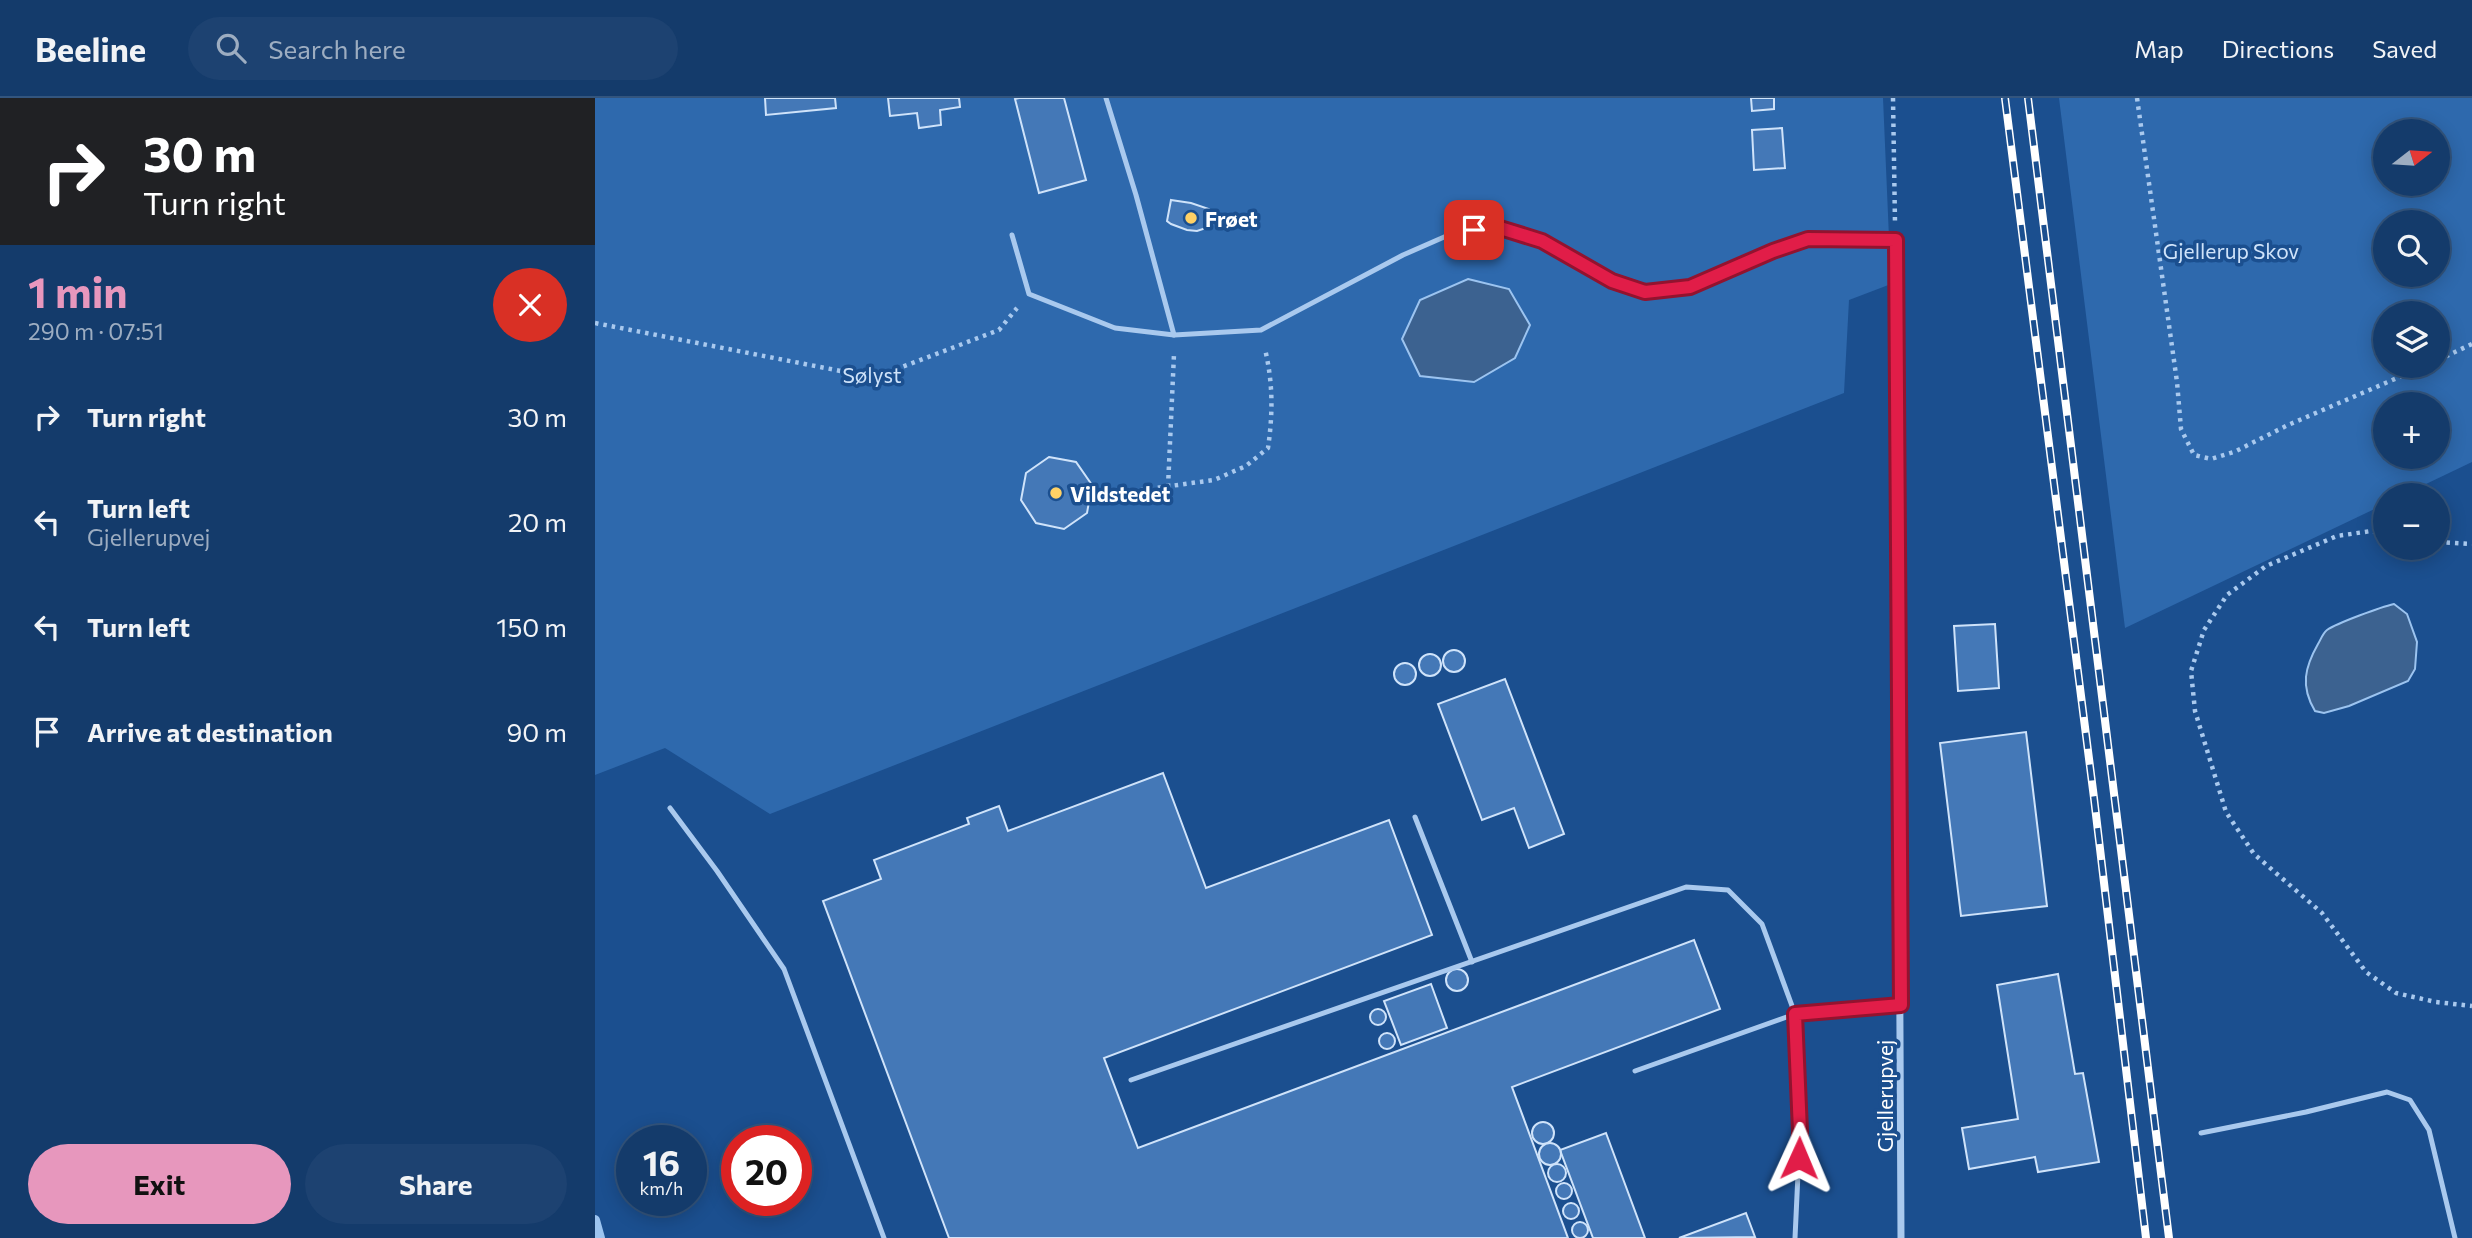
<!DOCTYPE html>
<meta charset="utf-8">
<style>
body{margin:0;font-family:Commissioner,sans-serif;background:#1d4271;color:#f1f3f6;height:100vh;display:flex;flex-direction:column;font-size:26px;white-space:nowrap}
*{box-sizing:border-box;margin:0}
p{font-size:23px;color:#9dadc1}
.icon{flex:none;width:38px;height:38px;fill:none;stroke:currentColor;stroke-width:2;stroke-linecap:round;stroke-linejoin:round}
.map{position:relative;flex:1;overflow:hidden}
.drawer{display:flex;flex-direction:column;background:#143b6b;width:595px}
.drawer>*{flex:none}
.guide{background:#202124;color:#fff;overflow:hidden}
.needle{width:46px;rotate:73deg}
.controls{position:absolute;left:1778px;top:21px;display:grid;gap:14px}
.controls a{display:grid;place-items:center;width:77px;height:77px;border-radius:50%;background:#143b6b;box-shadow:0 4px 18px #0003,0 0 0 2px #33557e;font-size:35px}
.speed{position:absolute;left:21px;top:1027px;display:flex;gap:14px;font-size:35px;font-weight:700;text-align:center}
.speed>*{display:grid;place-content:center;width:91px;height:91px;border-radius:50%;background:#143b6b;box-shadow:0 4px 18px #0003,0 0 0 2px #33557e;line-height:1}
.speed small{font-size:18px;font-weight:400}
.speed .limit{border:10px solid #d22;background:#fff;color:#111}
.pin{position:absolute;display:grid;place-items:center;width:60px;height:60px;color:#fff;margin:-30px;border-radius:14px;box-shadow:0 4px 10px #0006}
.me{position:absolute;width:77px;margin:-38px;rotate:1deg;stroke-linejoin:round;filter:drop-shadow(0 0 5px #0008)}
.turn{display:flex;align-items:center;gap:24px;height:147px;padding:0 28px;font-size:32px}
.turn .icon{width:91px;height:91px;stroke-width:2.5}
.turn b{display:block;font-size:49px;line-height:60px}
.round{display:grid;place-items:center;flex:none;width:74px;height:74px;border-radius:37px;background:#1d4271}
.summary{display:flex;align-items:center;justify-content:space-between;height:119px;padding:0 28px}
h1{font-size:42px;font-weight:700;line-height:52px;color:#e797bd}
.action{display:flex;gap:14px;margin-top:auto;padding:14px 28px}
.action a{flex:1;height:80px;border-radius:42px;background:#e797bd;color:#111;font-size:28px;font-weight:700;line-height:80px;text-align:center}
.action a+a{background:#1d4271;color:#f1f3f6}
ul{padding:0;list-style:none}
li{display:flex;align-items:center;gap:21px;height:105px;padding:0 28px}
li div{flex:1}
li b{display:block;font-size:26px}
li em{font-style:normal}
header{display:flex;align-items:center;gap:42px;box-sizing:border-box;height:98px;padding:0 35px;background:#143b6b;border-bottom:2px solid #33557e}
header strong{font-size:33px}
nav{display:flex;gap:38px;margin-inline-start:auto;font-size:24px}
.search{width:490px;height:63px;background:#1d4271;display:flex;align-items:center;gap:18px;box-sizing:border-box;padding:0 24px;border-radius:38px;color:#9dadc1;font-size:26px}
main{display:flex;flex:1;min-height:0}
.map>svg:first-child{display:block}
</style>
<header>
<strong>Beeline</strong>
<div class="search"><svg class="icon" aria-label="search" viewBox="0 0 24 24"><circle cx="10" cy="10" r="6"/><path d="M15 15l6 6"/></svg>Search here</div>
<nav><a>Map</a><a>Directions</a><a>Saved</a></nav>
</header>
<main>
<section class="drawer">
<div class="guide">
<div class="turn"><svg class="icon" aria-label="right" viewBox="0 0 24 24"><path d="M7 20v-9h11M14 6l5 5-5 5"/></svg><div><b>30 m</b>Turn right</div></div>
</div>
<div class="summary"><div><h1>1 min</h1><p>290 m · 07:51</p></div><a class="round" style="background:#d93025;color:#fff"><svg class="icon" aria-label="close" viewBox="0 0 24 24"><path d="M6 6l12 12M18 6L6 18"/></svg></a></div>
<ul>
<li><svg class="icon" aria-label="right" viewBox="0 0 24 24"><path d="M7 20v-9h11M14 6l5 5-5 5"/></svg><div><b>Turn right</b></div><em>30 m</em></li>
<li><svg class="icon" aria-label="left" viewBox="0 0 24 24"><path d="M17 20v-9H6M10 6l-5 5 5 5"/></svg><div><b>Turn left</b><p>Gjellerupvej</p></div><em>20 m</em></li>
<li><svg class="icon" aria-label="left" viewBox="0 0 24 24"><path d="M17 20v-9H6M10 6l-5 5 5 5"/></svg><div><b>Turn left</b></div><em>150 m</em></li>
<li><svg class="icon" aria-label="arrive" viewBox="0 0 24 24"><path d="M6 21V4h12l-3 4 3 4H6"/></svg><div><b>Arrive at destination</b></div><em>90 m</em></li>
</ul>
<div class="action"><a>Exit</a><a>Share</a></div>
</section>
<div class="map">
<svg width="1877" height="1140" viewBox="0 0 1877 1140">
<rect width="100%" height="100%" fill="#1b4f8f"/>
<g fill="#2e69ad" fill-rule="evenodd">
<path d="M 0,0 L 1288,0 L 1296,186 L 1254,202 L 1249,295 L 175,716 L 70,650 L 0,677 Z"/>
<path d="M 1464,0 L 1877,0 L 1877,364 L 1808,397 L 1790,397 L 1790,406 L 1530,530 ZM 1790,33 L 1843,33 L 1843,86 L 1790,86 ZM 1790,124 L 1843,124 L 1843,177 L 1790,177 ZM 1790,215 L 1843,215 L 1843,268 L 1790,268 ZM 1790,306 L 1843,306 L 1843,359 L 1790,359 Z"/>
</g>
<g fill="#3c6290" stroke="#9cc4f0" stroke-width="2">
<path d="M 873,181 L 914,191 L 935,227 L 920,260 L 879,284 L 825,278 L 807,241 L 825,202 Z"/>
<path d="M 1799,506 L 1812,516 L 1822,544 L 1820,571 L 1813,583 L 1754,608 L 1729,615 L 1720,613 C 1705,588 1710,569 1723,546 C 1726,541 1728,535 1732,532 C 1742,525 1786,509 1799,506 Z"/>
</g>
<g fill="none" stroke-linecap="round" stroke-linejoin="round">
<path stroke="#9cc4f0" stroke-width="10" d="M 0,1122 L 5,1140"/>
</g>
<g fill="#4478b7" stroke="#cfe3fa" stroke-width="2">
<path d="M 170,0 L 240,0 L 241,10 L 171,17 Z"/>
<path d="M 293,0 L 364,0 L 365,9 L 345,12 L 346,27 L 324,30 L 322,15 L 295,18 Z"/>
<path d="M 424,0 L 469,0 L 491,82 L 444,95 L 420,1 Z"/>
<path d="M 1156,0 L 1179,0 L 1179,11 L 1157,13 Z"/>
<path d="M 1187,30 L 1190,70 L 1159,72 L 1157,32 Z"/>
<path d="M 576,102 L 596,105 L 614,111 L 619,116 L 617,128 L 602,133 L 592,132 L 576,126 L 572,123 Z"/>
<path d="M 454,359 L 481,364 L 497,387 L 492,415 L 469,431 L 441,425 L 426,402 L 431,375 Z"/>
<path d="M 1400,526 L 1404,590 L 1363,593 L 1359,528 Z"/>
<circle cx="859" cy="563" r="11"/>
<circle cx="835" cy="567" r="11"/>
<circle cx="810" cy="576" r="11"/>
<path d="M 910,581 L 969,736 L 934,750 L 919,710 L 887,722 L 843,606 Z"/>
<path d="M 1431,634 L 1452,808 L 1366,818 L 1345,645 Z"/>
<path d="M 568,675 L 611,790 L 794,722 L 837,837 L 509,960 L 543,1050 L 1099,842 L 1125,911 L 917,989 L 973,1140 L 354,1140 L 228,803 L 286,781 L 279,762 L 374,726 L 372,720 L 404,708 L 413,733 Z"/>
<circle cx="862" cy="882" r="11"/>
<path d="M 1463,876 L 1480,976 L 1488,975 L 1504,1064 L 1443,1074 L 1440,1059 L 1374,1071 L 1367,1030 L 1423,1021 L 1402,887 Z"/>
<path d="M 836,886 L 852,930 L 806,947 L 789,903 Z"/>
<circle cx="783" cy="919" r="8"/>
<circle cx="792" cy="943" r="8"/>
<circle cx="948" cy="1035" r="11"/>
<path d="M 1011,1035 L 1050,1140 L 998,1140 L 965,1052 Z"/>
<circle cx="955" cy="1056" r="11"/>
<circle cx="962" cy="1075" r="9"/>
<circle cx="969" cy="1093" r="8"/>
<circle cx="976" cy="1113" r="8"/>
<path d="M 1151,1115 L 1160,1139 L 1084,1140 Z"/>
<circle cx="985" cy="1132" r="8"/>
</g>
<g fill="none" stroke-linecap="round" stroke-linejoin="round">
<g stroke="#a9c9ee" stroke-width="4.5" stroke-dasharray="3.5 5" stroke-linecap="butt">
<path d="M 1298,0 L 1300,125"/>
<path d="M 1542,0 L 1582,284 L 1586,331 L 1599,357 L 1616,361 L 1639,354 L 1693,327 L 1830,268"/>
<path d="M 0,225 L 261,276 L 294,274 L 404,232 L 422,210"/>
<path d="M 1843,262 L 1877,246"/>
<path d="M 573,389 L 579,256"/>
<path d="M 546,392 L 619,382 L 651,368 L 673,350 C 678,315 678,285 670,251"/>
<path d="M 1790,436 L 1776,433 L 1742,438 L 1671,468 L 1632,497 L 1609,532 L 1596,573 L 1600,613 L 1631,714 L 1659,756 L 1727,815 L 1771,874 L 1801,895 L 1841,904 L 1877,908"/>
<path d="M 1843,444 L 1877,446"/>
</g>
<g stroke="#a9c9ee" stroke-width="5">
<path d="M 511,0 L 541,97 L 579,237"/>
<path d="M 417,137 L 434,196 L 520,230 L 579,237 L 666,232 L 808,157 L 856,136 L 902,129 L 947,143 L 1017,183 L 1050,194 L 1095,189 L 1178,153 L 1213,141 L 1301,142"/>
<path d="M 75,710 L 122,773 L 189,871 L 289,1140"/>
<path d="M 820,719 L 877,864"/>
<path d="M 1040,973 L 1200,916 L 1306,907"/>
<path d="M 536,982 L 1091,789 L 1133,792 L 1167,826 L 1200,916 L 1205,1033 L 1200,1140"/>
<path d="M 1606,1035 L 1711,1014 L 1792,994 L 1815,1002 L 1834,1032 L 1860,1140"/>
</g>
<path stroke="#a9c9ee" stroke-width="7" d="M 1301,142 L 1306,1140"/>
<defs>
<g id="rail">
<path d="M 1410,0 L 1499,700 L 1551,1140"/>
<path d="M 1433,0 L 1574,1140"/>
</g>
</defs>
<use href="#rail" stroke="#fff" stroke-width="8"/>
<use href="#rail" stroke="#1b4f8f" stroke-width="5" stroke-dasharray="16" stroke-linecap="butt"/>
</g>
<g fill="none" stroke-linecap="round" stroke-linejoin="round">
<defs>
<path id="route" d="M 879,132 L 902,129 L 947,143 L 1017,183 L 1050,194 L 1095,189 L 1178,153 L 1213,141 L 1301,142 L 1306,907 L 1200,916 L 1205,1033 L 1204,1060"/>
</defs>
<use href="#route" stroke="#92132f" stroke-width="18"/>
<use href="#route" stroke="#e11d48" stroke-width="12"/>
</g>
<g fill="#ffd166" stroke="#1b4f8f" stroke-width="2.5">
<circle cx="596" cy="120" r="7"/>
<circle cx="461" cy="395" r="7"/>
</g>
<g text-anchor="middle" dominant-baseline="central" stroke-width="7" stroke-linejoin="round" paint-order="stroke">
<g font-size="21" font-weight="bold" fill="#fff" stroke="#1b4f8f" text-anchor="start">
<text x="610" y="120">Frøet</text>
<text x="475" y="395">Vildstedet</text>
</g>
<g font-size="21" fill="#cfe3fa" stroke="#1b4f8f">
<text x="1636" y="152">Gjellerup Skov</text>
<text x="277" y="276">Sølyst</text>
</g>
<g font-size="21" fill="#fff" stroke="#1b4f8f">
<text transform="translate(1289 998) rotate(-90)">Gjellerupvej</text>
</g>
</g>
</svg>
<div class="controls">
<a><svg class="needle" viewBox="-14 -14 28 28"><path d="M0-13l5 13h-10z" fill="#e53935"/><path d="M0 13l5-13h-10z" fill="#9dadc1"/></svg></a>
<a><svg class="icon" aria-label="search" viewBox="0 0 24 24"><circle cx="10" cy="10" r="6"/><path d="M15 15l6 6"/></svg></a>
<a><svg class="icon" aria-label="layers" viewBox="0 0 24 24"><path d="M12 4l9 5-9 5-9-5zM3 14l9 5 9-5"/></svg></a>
<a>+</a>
<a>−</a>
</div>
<div class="speed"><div>16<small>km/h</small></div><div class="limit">20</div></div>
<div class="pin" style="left:879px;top:132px;background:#d93025"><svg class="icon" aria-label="arrive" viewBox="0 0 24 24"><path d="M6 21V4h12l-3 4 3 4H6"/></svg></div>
<svg class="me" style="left:1204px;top:1060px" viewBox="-20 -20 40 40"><path d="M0-17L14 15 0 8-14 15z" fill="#e11d48" stroke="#fff" stroke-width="4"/></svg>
</div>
</main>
